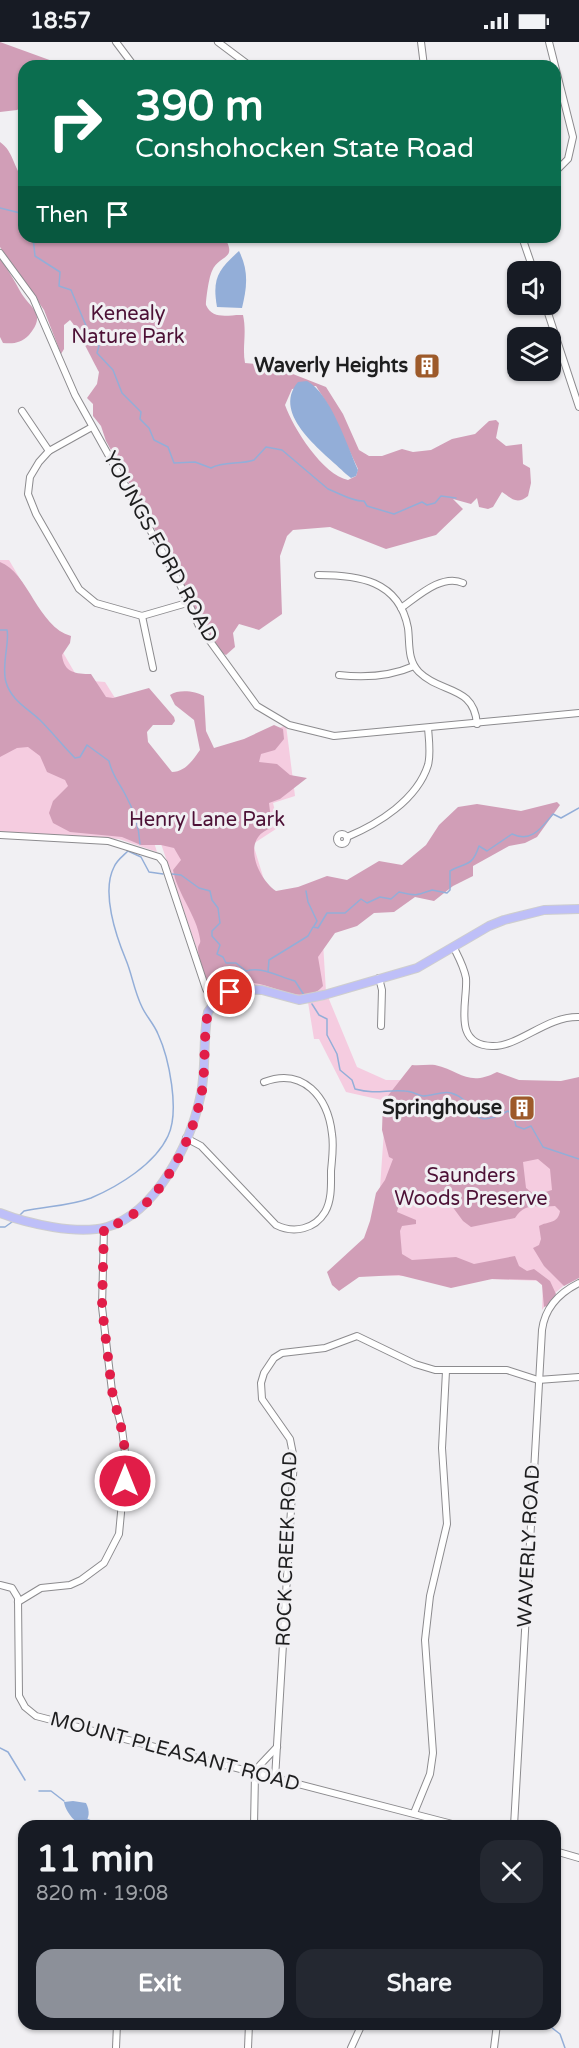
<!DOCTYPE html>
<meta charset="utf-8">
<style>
body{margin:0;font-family:"Varela Round",sans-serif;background:#242831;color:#f1f3f6;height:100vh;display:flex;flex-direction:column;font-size:22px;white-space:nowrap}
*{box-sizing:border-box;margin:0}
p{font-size:20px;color:#9ea1a6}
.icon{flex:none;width:33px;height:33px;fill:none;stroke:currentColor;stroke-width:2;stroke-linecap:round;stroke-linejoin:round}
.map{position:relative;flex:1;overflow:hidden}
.side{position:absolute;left:18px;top:1778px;width:543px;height:210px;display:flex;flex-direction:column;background:#171b24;border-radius:18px;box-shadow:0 2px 4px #0004}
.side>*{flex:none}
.top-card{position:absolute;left:18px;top:18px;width:543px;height:183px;border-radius:18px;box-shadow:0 2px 4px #0004;background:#0b6e4f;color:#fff;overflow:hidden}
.fabs{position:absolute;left:507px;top:219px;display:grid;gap:12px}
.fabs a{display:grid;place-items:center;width:54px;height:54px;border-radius:12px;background:#171b24;box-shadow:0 2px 4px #0004;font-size:30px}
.pin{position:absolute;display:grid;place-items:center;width:51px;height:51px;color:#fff;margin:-26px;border:3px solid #fff;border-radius:50%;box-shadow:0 2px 6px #0007}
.me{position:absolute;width:66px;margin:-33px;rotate:0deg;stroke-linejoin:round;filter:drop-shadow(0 0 4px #0008)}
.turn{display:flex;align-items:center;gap:21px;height:126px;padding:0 18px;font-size:27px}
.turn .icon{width:78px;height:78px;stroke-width:2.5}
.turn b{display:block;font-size:42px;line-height:51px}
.then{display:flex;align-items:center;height:57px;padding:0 18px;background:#0003;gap:12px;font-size:22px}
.round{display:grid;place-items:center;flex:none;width:63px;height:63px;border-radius:18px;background:#242831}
.summary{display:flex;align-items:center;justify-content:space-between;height:102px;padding:0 18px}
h1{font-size:36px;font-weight:700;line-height:45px}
.cta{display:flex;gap:12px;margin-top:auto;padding:12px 18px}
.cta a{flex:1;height:69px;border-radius:18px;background:#8c9099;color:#fff;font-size:24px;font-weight:700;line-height:69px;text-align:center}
.cta a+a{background:#242831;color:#f1f3f6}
.status{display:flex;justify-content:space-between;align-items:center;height:42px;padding:0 30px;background:#171b24;direction:ltr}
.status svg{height:16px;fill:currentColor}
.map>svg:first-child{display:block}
</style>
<div class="status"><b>18:57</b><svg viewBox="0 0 49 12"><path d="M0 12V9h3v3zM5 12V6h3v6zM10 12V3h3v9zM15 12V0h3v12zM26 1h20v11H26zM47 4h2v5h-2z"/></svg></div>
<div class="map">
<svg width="579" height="2006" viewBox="0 0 579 2006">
<rect width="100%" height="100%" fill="#f1f0f3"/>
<g fill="#f5cce0">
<path d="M 0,518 L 9,518 L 79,638 L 105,640 L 140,696 L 151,791 L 157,810 L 119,797 L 0,790 Z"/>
<path d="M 286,683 L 295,754 L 273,761 L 279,785 L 253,802 L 265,841 L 278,858 L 321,867 L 326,950 L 357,1025 L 386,1038 L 411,1038 L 579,1058 L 567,1241 L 555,1251 L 542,1268 L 543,1239 L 374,1233 L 386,1059 L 346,1050 L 319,997 L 314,997 L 307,954 C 293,955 283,950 269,946 C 251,941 229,946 213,955 L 157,790 L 214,716 Z"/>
</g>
<g fill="#d19eb7" fill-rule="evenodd">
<path d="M 0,0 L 66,24 L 24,24 L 24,64 L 17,68 L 0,70 Z"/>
<path d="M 0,100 C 14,110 13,125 24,138 L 24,195 L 100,195 L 109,200 L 118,195 L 224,195 C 239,218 218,213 212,229 C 209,235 206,256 206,263 C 213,279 230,272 243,273 C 247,291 242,306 245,321 L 270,323 L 326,345 L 343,372 L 359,408 L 369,414 L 382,414 L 402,407 L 413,410 L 431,408 L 452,397 L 475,392 L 489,379 L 496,378 L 499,381 L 496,396 L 506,404 L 522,402 L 523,422 L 530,426 L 531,441 L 528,454 C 516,464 510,455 502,450 L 493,465 L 488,467 L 479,465 L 477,456 L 471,462 L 453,457 L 463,467 L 436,493 L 386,507 L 330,485 L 293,488 L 287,494 L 280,514 L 282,572 L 259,588 L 239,582 L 233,591 L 235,605 L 226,613 L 222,611 L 196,571 L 180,533 L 106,399 L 101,384 L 93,374 L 93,362 L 87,356 L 97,342 L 99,330 C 94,321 75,282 70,278 L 64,283 L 64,307 L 61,312 L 44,268 L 0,205 ZM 316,344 L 328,363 L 358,427 L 356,434 L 348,438 C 323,433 293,386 285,363 L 292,347 Z"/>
<path d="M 0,217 C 8,227 14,238 20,249 C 29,266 48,271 29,293 C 21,301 14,302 3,301 L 0,295 Z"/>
<path d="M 0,520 C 28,530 38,585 71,594 L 70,601 L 62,613 C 64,631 76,632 91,632 L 106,655 L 113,656 L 149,646 L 174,675 L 175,679 L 172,683 L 153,683 L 147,690 L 148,700 L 172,730 C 185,730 193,718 200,708 L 194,678 L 175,663 L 170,653 C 179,647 195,649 204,654 L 206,689 L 214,706 L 244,697 L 274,683 L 283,687 L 284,697 L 275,708 L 261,712 L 259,720 L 277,722 L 290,733 L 307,736 L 280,757 L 269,761 L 272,786 C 240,795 257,836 276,849 L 298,845 L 327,834 L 347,838 L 379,819 L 402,823 L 426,803 L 439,783 L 458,765 L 477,762 L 521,769 L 557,760 L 560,763 L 537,795 L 525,801 L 509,804 L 473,824 L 473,834 L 453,844 L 434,859 L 415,855 L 394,870 L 374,871 L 357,884 L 335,891 L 318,915 L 323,944 C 305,965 275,943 254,941 C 241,940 218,954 209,941 C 204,934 198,915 198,906 C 199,901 201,902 200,897 C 197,874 177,851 173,828 L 181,818 L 174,806 L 161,803 L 141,803 L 122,795 L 70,790 L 53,781 L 49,771 L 53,759 L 68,744 L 65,738 L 47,730 L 40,714 L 28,705 L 17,706 L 0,715 Z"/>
<path d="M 412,1023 C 420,1024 427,1022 435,1023 C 461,1029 468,1045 497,1030 L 519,1038 L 561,1039 L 579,1035 L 579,1236 L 564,1244 L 544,1224 L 533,1206 L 539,1203 L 541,1197 L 539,1184 C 548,1179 558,1182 560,1169 L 555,1164 C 537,1166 526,1159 515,1176 L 471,1185 L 463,1179 L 446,1156 L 408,1160 L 398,1166 L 397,1170 L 416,1178 L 416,1182 L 402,1184 L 400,1189 L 402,1212 L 412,1218 L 456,1215 L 474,1222 L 515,1214 L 519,1224 L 527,1229 L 534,1227 L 550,1239 L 556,1252 L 547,1264 L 544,1265 L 542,1243 L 536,1238 L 492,1237 L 451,1246 L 399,1233 L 359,1235 L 339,1249 L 332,1243 L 327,1230 L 364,1196 L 370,1179 L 376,1151 L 385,1138 L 393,1117 L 389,1115 L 382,1088 L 383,1060 ZM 538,1117 L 550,1127 L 552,1148 L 535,1153 L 526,1146 L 523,1120 Z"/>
</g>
<g fill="#93aed8">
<path d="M 239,209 C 249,229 247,245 242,266 L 217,265 C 212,236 218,228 239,209 Z"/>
<path d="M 307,339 C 330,351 347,403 358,428 L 356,434 L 351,436 L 346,432 C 325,411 270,373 298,340 Z"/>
<path d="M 73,1759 L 86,1761 C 90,1769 90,1776 83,1783 C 74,1781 65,1768 64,1760 Z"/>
</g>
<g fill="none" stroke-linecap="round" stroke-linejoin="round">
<g stroke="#93aed8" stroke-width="1.5">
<path d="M 0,166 L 24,172"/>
<path d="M 33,195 L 35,214 L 60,230 L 59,244 L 71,248 L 92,298 L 99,304 L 97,311 L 113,328 L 122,351 L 141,370 L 140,377 L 149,386 L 154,398 L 168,405 L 174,421 L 195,420 L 211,426 C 224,419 240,423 254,418 L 266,405 L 282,408 L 328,447 C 339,451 353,460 364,459 L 367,464 L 394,472 L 422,460 L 427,463 L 435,461 L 441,454 L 456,456"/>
<path d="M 0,588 L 7,588 C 10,599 1,624 6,640 C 11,658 27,666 40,678 C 52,690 63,704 75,716 L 80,715 L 87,703 L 109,719 C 112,733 118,739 125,752 C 134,768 139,785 140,802"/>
<path d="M 172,832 L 181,833 L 199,846 L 210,849 L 212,858 L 218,866 L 220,881 L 212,889 L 212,894 L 220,903 L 217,912 L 223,915 L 226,921 L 236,921 L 246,929 C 263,924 279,935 295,939 L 304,953"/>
<path d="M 306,849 L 308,860 L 317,879 L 314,884"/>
<path d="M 268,930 L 269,918 L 308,894 L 313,885 L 318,886 L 327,871 L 345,871 L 361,857 L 367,861 L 380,855 L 391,857 L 399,850 C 417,854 415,854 432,848 L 447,851 L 450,848 L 450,829 C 465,820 472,826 479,804 L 487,809 L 512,792 C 532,801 541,786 553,772 L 561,776 L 579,766"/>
<path d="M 312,962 L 319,973 L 327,977 L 327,993 L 337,1012 L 340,1028 L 352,1038 L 355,1047 C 377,1053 387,1047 405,1049 C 412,1049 417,1053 423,1054 C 432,1054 442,1049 451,1051 C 481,1060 465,1091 508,1069 L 514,1075 L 516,1084 L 524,1087 L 531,1084 L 543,1105 L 579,1117"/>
<path d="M 512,1073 L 517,1072 L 520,1067"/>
<path d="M 20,1173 L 24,1169 C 47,1164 70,1164 91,1156 C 119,1144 155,1122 168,1094 C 180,1069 169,1016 158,992 C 154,982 146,974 142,965 C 134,949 132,932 126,918 C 116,894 101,850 114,825 C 117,818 123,814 128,809 L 141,815 L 149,830 L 163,832"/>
<path d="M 0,1185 L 5,1185 L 12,1180"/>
<path d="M 0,1706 L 8,1710 L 25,1738"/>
<path d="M 39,1749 L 51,1749 L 64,1759"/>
<path d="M 86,1777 L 103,1784"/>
<path d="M 547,1982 L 560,1992 L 565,2006"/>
</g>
<defs>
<g id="minor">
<path d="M 116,0 L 134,24"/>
<path d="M 218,0 L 250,24"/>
<path d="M 421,0 L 424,24"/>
<path d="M 549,0 L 573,95 L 568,117 L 555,130"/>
<path d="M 522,195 L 534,230"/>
<path d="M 0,211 L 33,256 L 75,353 L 178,538 L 199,584 L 257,664 L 289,683 L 334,694 L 579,671"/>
<path d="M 545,262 L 579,365"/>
<path d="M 22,369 L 49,409"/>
<path d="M 92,385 L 49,409 L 39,420 L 30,435 L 28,452 L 36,472 L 79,547 L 96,561 L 142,574 L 187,561"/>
<path d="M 318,533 C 358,533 399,538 408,586 C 410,601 407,618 419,630 C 441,652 474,643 477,682"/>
<path d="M 401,566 C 417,555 442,531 463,541"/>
<path d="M 142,574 L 153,626"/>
<path d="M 339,633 C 365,636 389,635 414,624"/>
<circle cx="342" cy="797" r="5"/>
<path d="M 0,793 L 108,799 L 159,815 L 164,821 L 206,947 L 214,959"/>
<path d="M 347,795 C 378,782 417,758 428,723 C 431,712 429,698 428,686"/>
<path d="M 454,906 C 459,916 464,925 466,936 C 468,959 451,1003 492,1004 C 519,1005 546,974 579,975"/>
<path d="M 379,936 L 382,948 L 381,984"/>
<path d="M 186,1096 L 201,1104 L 276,1183 C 294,1192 315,1187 325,1170 C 332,1158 331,1142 331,1129 C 332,1117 334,1104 332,1092 C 328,1055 303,1025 264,1040"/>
<path d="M 0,1543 L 12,1546 L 18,1556 L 19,1654 L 25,1665 L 36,1674 L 460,1784"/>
<path d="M 18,1560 L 41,1546 L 70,1543 L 81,1538 L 104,1521 L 119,1492 L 126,1418 L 122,1387 L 112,1349 L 102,1265 L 104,1186"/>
<path d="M 275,1737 L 294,1417 L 290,1397 L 262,1357 L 261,1341 L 264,1331 L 274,1316 L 282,1311 L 325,1306 L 357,1294 L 415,1322 L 435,1328 L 507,1328 L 538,1338 L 579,1335"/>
<path d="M 414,1771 L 430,1732 L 433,1711 L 425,1598 L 430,1554 L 447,1482 L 442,1406 L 446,1329"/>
<path d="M 254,1784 L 255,1732 L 260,1723 L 277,1705"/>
<path d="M 514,1784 L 542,1288 C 545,1265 559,1251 579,1241"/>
<path d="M 555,1809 L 579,1816"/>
<path d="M 116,2006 L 117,1982"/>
<path d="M 248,2006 L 249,1982"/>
<path d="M 351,2006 L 362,1982"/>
<path d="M 494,2006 L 497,1982"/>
</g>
<path id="major" d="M 0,1171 C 28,1182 78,1193 107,1185 C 156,1171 190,1102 200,1056 C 207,1028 202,998 208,970 L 219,955 L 240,947 L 262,948 L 299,958 L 324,953 L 417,926 L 489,884 L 504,878 L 544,868 L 579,867"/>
</defs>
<use href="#minor" stroke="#8c8b8e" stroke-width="8"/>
<use href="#major" stroke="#cecece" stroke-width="10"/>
<use href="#minor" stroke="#fff" stroke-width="6"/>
<use href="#major" stroke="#bebff8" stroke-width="8"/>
</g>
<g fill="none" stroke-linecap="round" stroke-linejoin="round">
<path stroke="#e11d48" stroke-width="10" stroke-dasharray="0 18" d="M 125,1439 L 124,1397 L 112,1349 L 102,1265 L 104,1186 C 156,1175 194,1097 202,1049 C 206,1023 203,996 208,970 L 214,959 L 230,950"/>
</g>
<defs>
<symbol id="building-square" viewBox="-11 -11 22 22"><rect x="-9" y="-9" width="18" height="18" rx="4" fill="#9d5a2a" stroke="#f1f0f3"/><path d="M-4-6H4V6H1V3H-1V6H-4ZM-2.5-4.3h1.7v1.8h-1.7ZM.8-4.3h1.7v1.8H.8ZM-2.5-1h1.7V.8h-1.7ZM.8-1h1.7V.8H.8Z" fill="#fff"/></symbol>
</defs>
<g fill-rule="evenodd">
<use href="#building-square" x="412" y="309" width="30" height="30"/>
<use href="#building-square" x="507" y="1051" width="30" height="30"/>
</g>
<g text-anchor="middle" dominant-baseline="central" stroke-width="6" stroke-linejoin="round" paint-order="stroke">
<g font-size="20" fill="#4d1136" stroke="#f1f0f3">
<text x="128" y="272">Kenealy<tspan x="128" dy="23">Nature Park</tspan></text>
<text x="207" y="778">Henry Lane Park</text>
<text x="471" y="1134">Saunders<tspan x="471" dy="23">Woods Preserve</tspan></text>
</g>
<g font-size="20" font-weight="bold" fill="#1e1e1f" stroke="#f1f0f3" text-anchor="end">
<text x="408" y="324">Waverly Heights</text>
<text x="502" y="1066">Springhouse</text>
</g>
<g font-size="20" fill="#1e1e1f" stroke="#f1f0f3">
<text transform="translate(160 505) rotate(61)">YOUNGS FORD ROAD</text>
<text transform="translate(529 1504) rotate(-87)">WAVERLY ROAD</text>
<text transform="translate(287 1507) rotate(-88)">ROCK CREEK ROAD</text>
<text transform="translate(175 1710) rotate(15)">MOUNT PLEASANT ROAD</text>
</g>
</g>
</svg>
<div class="fabs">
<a><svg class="icon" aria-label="sound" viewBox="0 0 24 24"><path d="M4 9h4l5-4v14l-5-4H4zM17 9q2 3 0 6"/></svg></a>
<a><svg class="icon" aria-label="layers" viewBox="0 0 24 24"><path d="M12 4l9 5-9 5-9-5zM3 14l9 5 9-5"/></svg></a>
</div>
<div class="pin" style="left:230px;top:950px;background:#d93025"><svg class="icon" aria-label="arrive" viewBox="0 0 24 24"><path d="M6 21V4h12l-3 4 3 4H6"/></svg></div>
<svg class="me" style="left:125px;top:1439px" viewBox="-20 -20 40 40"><circle r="17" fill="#e11d48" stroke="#fff" stroke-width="3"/><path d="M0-11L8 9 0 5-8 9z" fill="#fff"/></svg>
<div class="top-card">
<div class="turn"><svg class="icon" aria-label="right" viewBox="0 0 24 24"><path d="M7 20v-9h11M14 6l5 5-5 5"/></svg><div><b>390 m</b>Conshohocken State Road</div></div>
<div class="then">Then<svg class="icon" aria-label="arrive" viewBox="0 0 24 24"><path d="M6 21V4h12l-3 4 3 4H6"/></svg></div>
</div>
<section class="side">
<div class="summary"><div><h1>11 min</h1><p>820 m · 19:08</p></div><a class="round"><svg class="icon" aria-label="close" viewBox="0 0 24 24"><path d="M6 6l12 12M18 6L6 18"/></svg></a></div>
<div class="cta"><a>Exit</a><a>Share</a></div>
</section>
</div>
